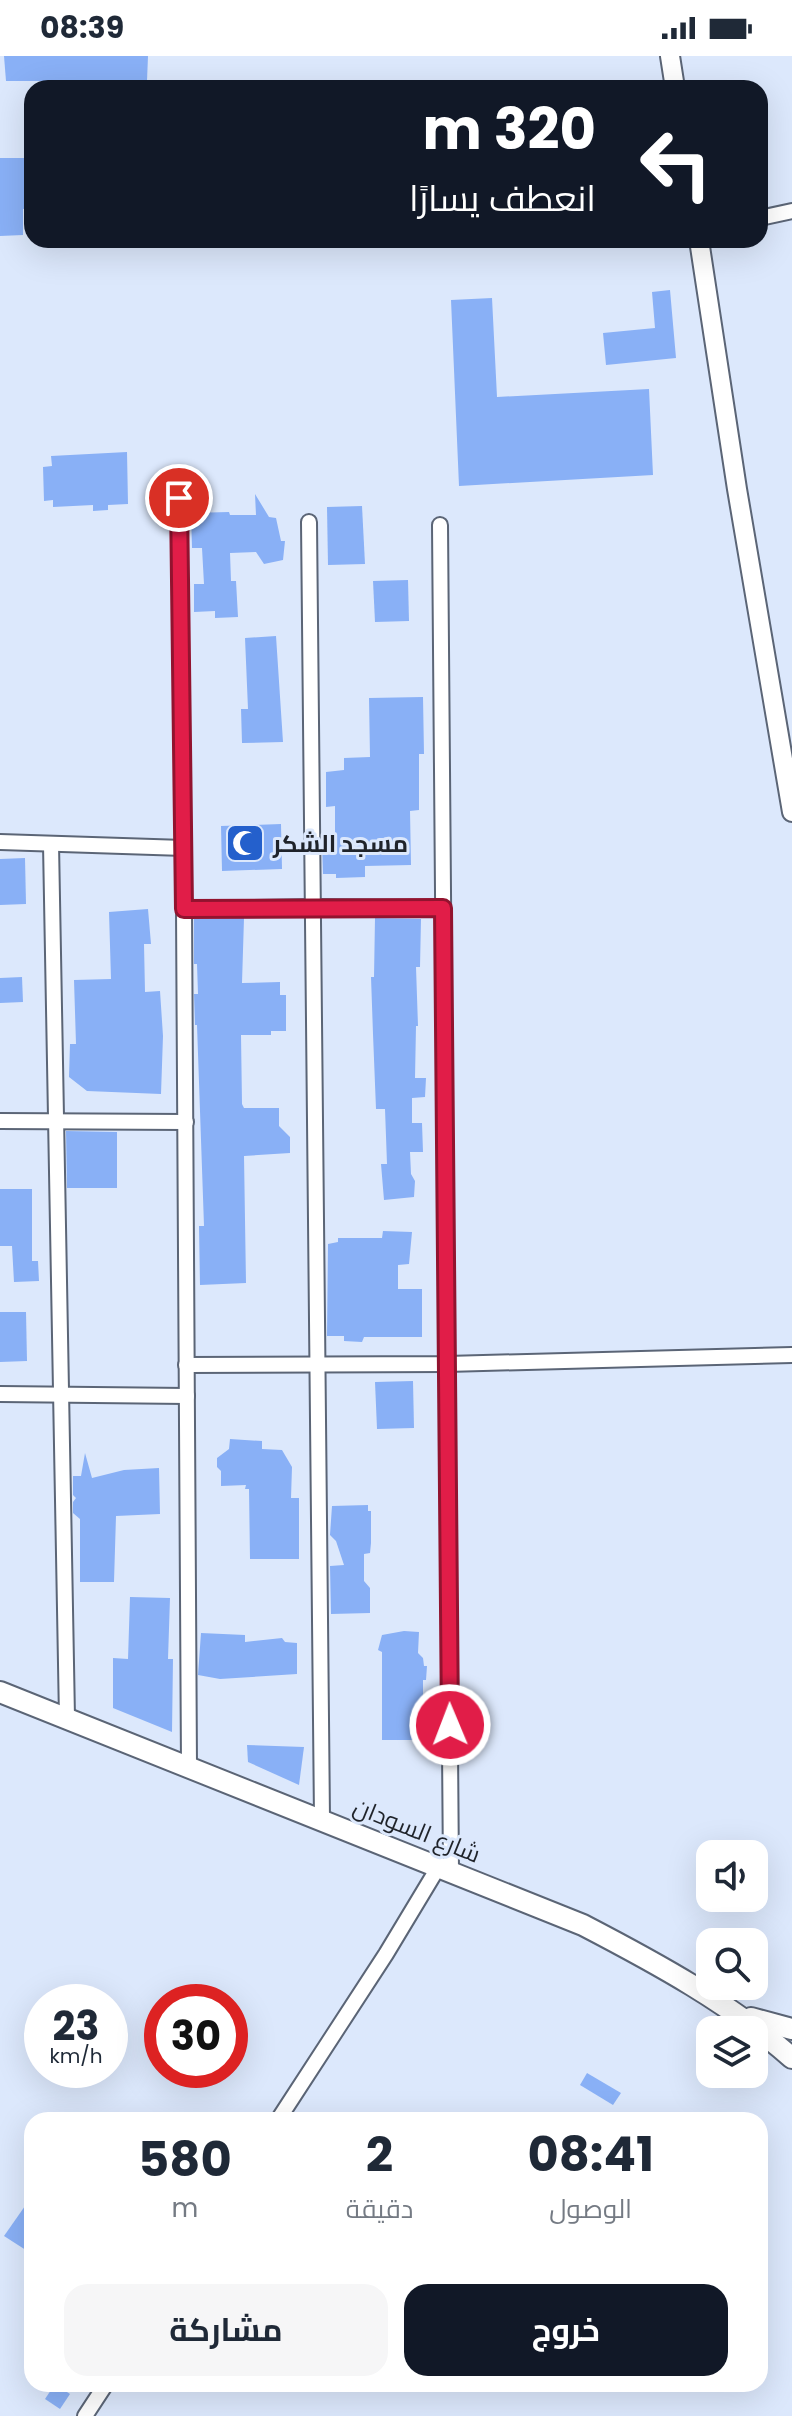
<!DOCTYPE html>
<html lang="ar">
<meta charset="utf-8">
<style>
body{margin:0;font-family:Poppins,Cairo,sans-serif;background:#f6f6f7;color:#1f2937;direction:rtl;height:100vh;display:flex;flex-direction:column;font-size:30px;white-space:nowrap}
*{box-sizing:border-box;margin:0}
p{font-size:26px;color:#747a83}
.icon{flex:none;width:44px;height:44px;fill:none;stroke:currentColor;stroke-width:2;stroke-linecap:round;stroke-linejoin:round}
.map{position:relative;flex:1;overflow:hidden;direction:ltr}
.sheet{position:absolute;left:24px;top:2056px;width:744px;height:280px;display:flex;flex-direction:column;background:#fff;border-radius:24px;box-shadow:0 8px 32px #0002;direction:rtl}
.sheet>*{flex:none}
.hud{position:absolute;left:24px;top:24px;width:744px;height:168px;border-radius:24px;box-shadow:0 8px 32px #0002;direction:rtl;background:#111827;color:#fff;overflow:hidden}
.fabs{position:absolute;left:696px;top:1784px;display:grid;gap:16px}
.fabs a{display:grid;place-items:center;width:72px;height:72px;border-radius:16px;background:#fff;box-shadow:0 8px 32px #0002;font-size:40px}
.speed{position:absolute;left:24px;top:1928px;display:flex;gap:16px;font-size:40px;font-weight:700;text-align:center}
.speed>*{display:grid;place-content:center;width:104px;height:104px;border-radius:50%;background:#fff;box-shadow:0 8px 32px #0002;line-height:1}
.speed small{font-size:20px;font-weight:400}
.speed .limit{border:12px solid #d22;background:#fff;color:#111}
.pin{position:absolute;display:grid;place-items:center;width:68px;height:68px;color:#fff;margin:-34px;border:4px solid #fff;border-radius:50%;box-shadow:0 2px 8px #0007}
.me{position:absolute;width:88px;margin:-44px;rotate:359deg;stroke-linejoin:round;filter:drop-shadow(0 0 6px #0008)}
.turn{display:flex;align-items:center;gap:28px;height:168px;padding:0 40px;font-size:36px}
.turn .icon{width:104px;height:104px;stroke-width:2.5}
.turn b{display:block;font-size:56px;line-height:68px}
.eta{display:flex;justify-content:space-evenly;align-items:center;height:136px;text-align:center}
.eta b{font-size:48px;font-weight:700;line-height:56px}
.cta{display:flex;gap:16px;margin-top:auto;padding:16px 40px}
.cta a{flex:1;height:92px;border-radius:24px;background:#111827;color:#fff;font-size:32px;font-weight:700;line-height:92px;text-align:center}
.cta a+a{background:#f6f6f7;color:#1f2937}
.status{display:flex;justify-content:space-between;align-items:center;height:56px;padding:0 40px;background:#fff;direction:ltr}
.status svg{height:22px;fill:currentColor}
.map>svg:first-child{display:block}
</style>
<div class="status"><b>08:39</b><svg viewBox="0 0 49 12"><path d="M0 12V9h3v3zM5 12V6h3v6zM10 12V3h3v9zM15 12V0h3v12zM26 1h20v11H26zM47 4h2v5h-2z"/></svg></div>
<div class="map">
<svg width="792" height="2360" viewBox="0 0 792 2360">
<rect width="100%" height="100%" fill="#dce8fc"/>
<g fill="#89b0f6">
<path d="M 4,0 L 148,0 L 147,25 L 6,25 Z"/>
<path d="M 0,102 L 32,102 L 29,152 L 23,153 L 23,179 L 0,180 Z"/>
<path d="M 670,234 L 676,302 L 606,309 L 603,277 L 655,272 L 652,236 Z"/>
<path d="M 492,242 L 497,341 L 649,333 L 653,419 L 459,430 L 451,244 Z"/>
<path d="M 127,396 L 128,448 L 108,449 L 108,454 L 93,455 L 93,449 L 53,451 L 53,444 L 44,445 L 43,411 L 52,410 L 51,400 Z"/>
<path d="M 255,438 L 269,461 L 276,462 L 281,485 L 285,485 L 283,504 L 264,508 L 256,496 L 230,497 L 231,525 L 236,525 L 238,561 L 215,562 L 215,555 L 194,556 L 194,528 L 204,528 L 202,492 L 192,492 L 191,457 L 229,456 L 230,459 L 256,459 Z"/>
<path d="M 362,450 L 365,508 L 328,509 L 327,451 Z"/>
<path d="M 408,524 L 409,565 L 375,566 L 373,525 Z"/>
<path d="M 276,580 L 283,686 L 242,687 L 241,653 L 248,653 L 245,582 Z"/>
<path d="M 423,641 L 424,698 L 419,698 L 419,754 L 410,755 L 411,809 L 365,810 L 365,821 L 336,822 L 336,818 L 323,818 L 322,788 L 335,788 L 335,750 L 326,751 L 326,716 L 344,714 L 344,702 L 370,701 L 369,642 Z"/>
<path d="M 281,768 L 282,813 L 222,815 L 221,770 Z"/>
<path d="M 25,802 L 26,848 L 0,849 L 0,803 Z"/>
<path d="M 148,853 L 151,888 L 144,888 L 145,936 L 160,935 L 163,980 L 161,1038 L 87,1035 L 69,1021 L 70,988 L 76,988 L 74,924 L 111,923 L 109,856 Z"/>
<path d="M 244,862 L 242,927 L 280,926 L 280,939 L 286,939 L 286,975 L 271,975 L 271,979 L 241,979 L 242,1048 L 244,1052 L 279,1052 L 279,1070 L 290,1081 L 290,1097 L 244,1100 L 246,1227 L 200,1229 L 199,1170 L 204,1170 L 197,969 L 195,969 L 194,938 L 198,938 L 197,908 L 194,908 L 194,863 Z"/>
<path d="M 375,862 L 421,863 L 420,911 L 416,911 L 418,970 L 416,970 L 415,1022 L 426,1022 L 425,1041 L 412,1042 L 412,1067 L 422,1067 L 423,1096 L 410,1096 L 411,1118 L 415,1125 L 414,1141 L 384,1144 L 381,1108 L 387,1108 L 385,1053 L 376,1053 L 373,978 L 371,921 L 374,921 Z"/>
<path d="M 22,921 L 23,946 L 0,947 L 0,922 Z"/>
<path d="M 66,1075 L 117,1076 L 117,1132 L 67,1132 Z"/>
<path d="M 0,1133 L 32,1133 L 32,1205 L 38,1205 L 39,1225 L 14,1226 L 12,1190 L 0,1190 Z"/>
<path d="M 383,1175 L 412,1176 L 409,1208 L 398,1209 L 398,1233 L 422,1233 L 422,1281 L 364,1281 L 362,1286 L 344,1285 L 344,1280 L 327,1280 L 328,1188 L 338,1186 L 338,1182 L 382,1182 Z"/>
<path d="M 0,1256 L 26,1256 L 27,1305 L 0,1306 Z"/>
<path d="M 413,1325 L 414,1372 L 377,1373 L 375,1326 Z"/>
<path d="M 230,1383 L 262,1385 L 262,1393 L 282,1394 L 292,1411 L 291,1442 L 299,1442 L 299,1503 L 250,1503 L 249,1433 L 245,1433 L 246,1429 L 221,1430 L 221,1415 L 217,1411 L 217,1402 L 229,1393 Z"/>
<path d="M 85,1397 L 92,1422 L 124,1414 L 159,1412 L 160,1458 L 116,1460 L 114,1526 L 80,1526 L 80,1463 L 73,1457 L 73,1446 L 76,1442 L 73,1439 L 73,1420 L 81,1420 Z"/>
<path d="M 368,1449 L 368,1455 L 371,1455 L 371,1487 L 370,1497 L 364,1498 L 364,1525 L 370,1532 L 370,1557 L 331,1558 L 330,1510 L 344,1509 L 336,1485 L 330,1479 L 332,1450 Z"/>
<path d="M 130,1541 L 170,1542 L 168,1603 L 173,1603 L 172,1676 L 113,1652 L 113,1602 L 128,1603 Z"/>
<path d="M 404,1575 L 419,1576 L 418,1597 L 423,1602 L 424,1610 L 427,1610 L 426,1624 L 423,1624 L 423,1655 L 420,1656 L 420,1663 L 417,1663 L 417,1684 L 382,1684 L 382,1596 L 378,1594 L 382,1579 Z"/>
<path d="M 201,1577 L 245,1579 L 245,1586 L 282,1582 L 285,1586 L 297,1587 L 297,1618 L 220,1623 L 198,1619 Z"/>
<path d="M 247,1689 L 304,1691 L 299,1729 L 248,1706 Z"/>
<path d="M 587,2017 L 621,2037 L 613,2049 L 580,2029 Z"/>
<path d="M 32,2140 L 32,2198 L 4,2180 Z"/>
<path d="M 55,2328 L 70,2338 L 60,2353 L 45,2343 Z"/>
</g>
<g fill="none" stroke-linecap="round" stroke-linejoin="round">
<defs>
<g id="minor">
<path d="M 760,162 L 792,155"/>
<path d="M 179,442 L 184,853 L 189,1710"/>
<path d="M 309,466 L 322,1763"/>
<path d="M 440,469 L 451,1815"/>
<path d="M 0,786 L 184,792"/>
<path d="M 51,788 L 67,1662"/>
<path d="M 184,853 L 313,851 L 443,852"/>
<path d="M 0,1065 L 186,1066"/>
<path d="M 186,1309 L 447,1308 L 792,1299"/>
<path d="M 0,1338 L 187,1340"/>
<path d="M 278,2064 L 386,1898 L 439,1810"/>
<path d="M 85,2360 L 106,2328"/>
</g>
<g id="tertiary">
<path d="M 670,0 L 675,32"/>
<path d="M 699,184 L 737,433 L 792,756"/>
</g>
<g id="secondary">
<path d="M 0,1636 L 583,1869 C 656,1907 730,1947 792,2002"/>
<path d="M 751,1962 L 792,1973"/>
</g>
</defs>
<use href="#minor" stroke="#5b6576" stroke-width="18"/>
<use href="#tertiary" stroke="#5b6576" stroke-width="22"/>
<use href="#secondary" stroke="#5b6576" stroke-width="24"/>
<use href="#minor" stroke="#fff" stroke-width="14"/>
<use href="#tertiary" stroke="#fff" stroke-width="18"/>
<use href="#secondary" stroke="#fff" stroke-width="20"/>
</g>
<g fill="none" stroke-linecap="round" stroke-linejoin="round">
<defs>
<path id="route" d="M 179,442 L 184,853 L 443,852 L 450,1669"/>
</defs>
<use href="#route" stroke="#92132f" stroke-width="20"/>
<use href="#route" stroke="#e11d48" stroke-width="14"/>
</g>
<defs>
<symbol id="mosque-square" viewBox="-11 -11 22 22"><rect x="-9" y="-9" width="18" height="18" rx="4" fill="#2460cc" stroke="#dce8fc"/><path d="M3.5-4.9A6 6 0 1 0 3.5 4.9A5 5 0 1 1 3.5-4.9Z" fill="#fff"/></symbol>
</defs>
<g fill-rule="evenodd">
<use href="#mosque-square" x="223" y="765" width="44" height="44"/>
</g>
<g text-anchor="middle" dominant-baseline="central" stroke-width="6" stroke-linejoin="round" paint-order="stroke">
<g font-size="24" font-weight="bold" fill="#1f232a" stroke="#dce8fc" text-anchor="start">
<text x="273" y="787">مسجد الشكر</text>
</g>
<g font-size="24" fill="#1f232a" stroke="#dce8fc">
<text transform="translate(417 1774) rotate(22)">شارع السودان</text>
</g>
</g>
</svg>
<div class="fabs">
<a><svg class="icon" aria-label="sound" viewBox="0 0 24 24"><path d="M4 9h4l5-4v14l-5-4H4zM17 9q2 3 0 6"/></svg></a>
<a><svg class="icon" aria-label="search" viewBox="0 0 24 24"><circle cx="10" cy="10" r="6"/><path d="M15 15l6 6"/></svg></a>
<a><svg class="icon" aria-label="layers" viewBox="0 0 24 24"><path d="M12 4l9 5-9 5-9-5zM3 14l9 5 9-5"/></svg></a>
</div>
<div class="speed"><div>23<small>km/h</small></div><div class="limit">30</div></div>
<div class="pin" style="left:179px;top:442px;background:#d93025"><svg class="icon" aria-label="arrive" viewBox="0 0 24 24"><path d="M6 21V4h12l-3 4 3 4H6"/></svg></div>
<svg class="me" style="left:450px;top:1669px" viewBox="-20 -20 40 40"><circle r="17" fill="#e11d48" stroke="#fff" stroke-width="3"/><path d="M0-11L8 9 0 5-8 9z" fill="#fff"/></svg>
<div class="hud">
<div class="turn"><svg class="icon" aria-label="left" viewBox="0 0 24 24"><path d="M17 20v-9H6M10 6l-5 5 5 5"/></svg><div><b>320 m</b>انعطف يسارًا</div></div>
</div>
<section class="sheet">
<div class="eta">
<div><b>08:41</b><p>الوصول</p></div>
<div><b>2</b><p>دقيقة</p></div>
<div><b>580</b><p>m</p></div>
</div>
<div class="cta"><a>خروج</a><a>مشاركة</a></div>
</section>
</div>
